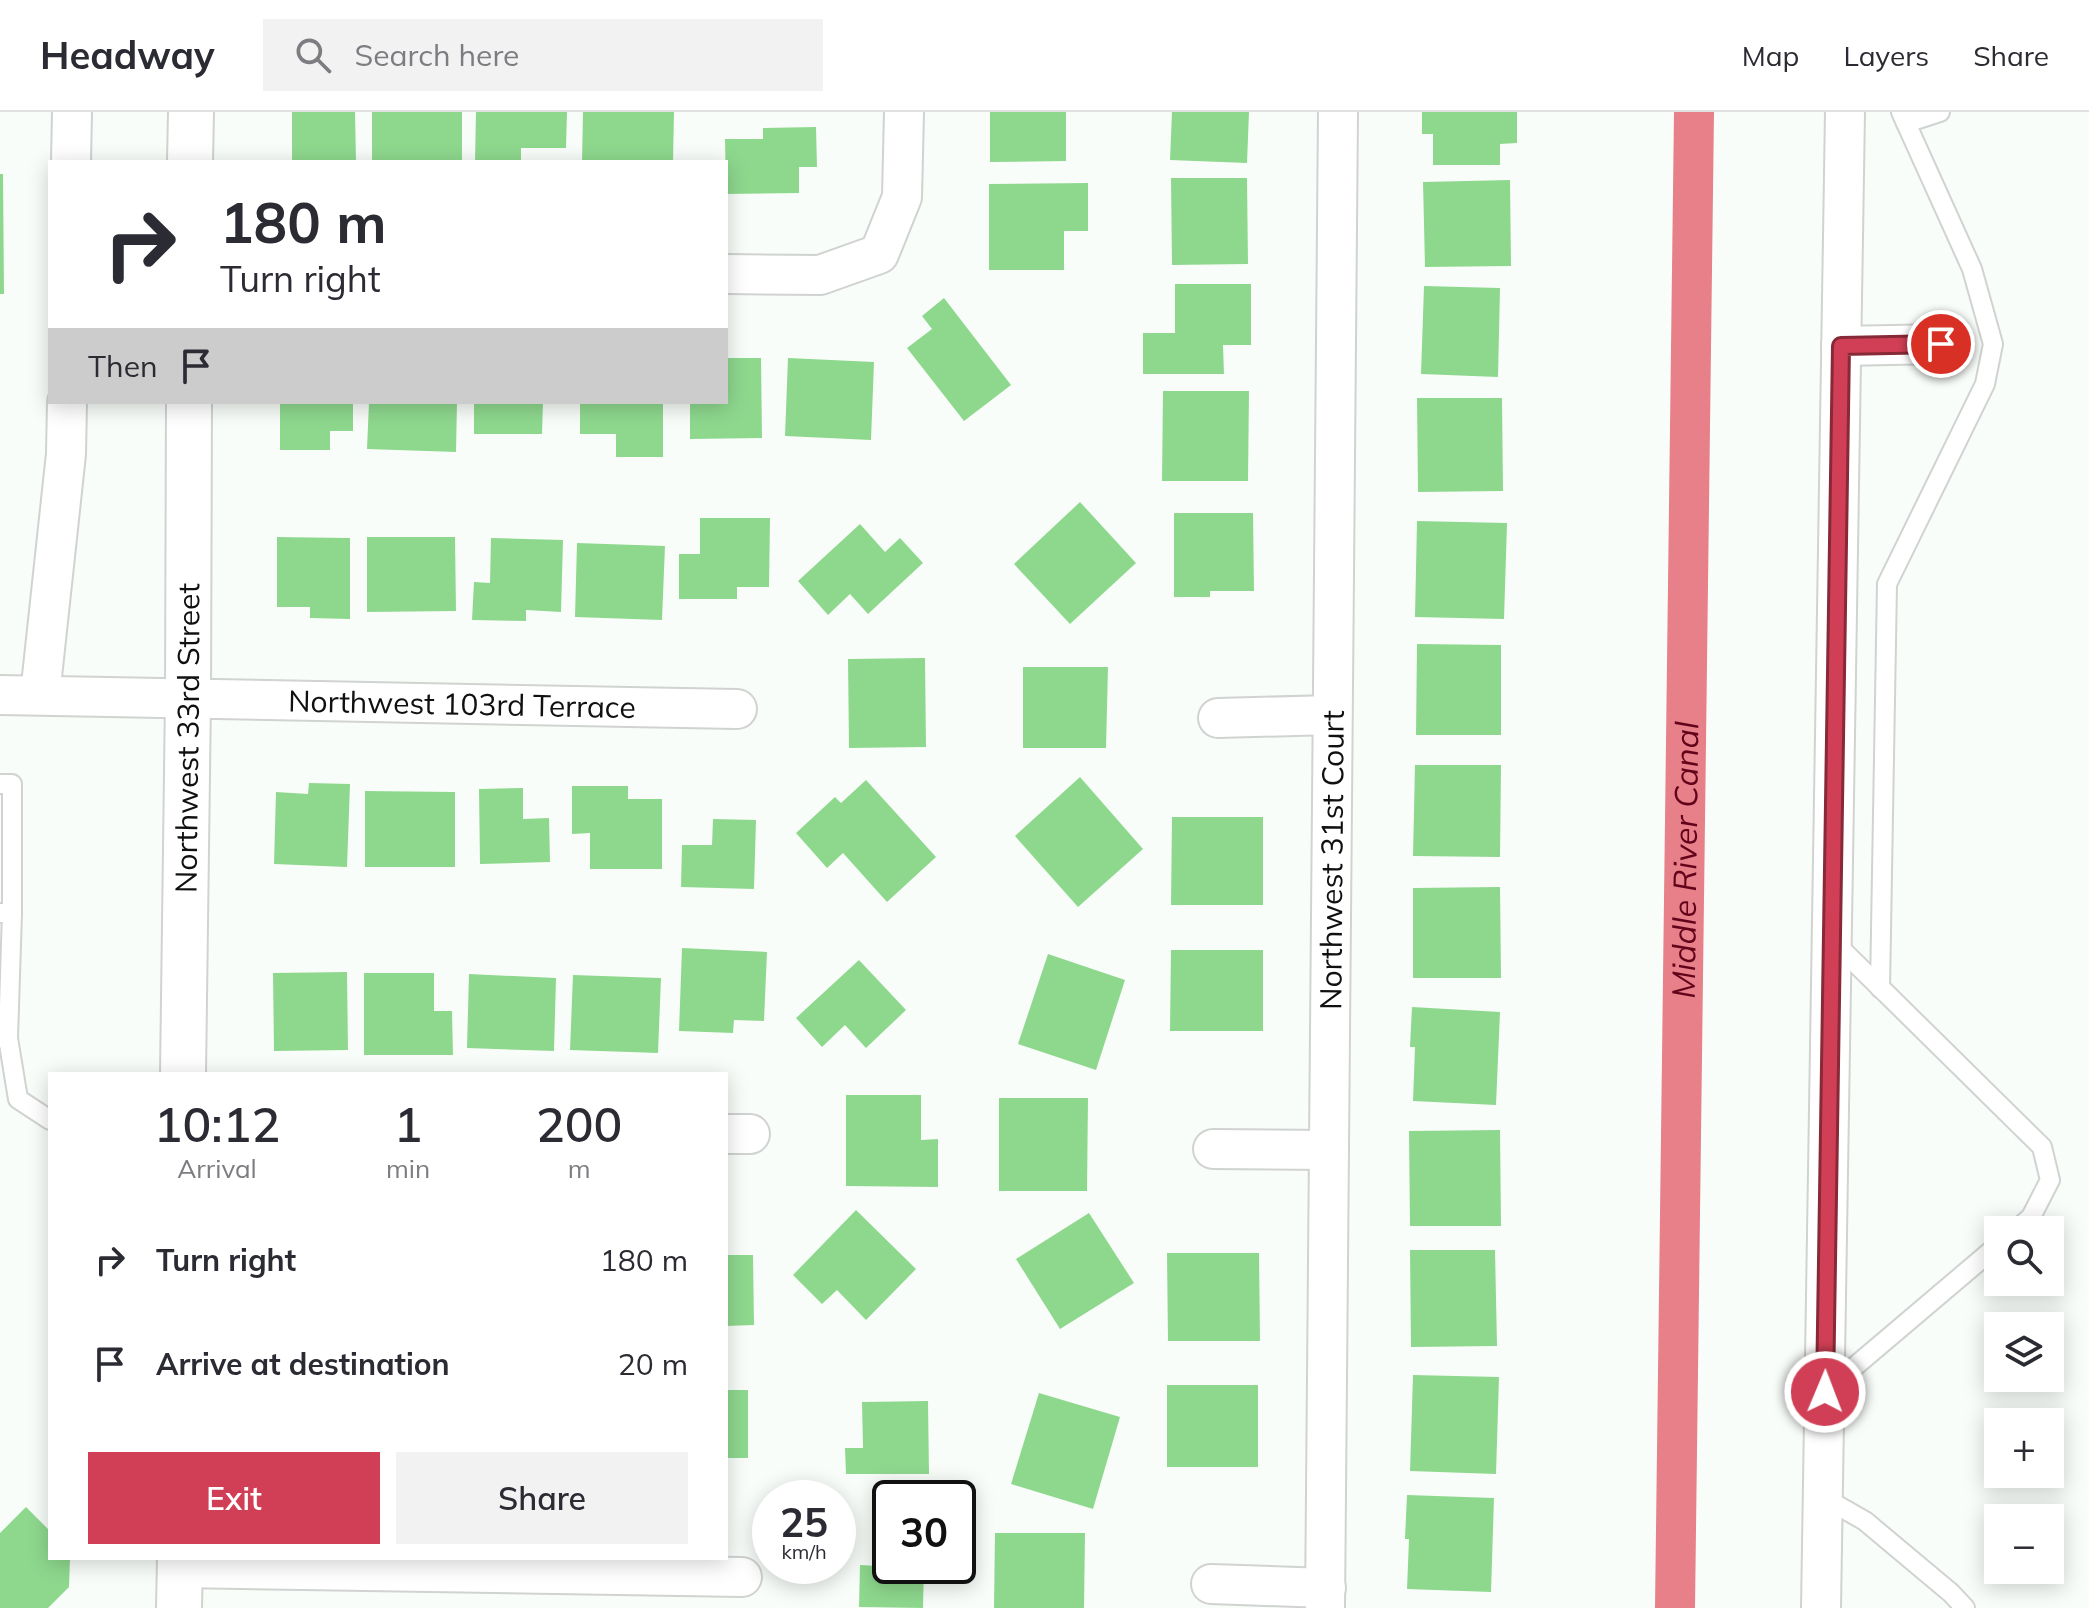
<!DOCTYPE html>
<meta charset="utf-8">
<style>
body{margin:0;font-family:Mulish,sans-serif;background:#f2f2f3;color:#2b2b33;height:100vh;display:flex;flex-direction:column;font-size:30px;white-space:nowrap}
*{box-sizing:border-box;margin:0}
p{font-size:26px;color:#7c7c81}
.icon{flex:none;width:44px;height:44px;fill:none;stroke:currentColor;stroke-width:2;stroke-linecap:round;stroke-linejoin:round}
.map{position:relative;flex:1;overflow:hidden}
.side{position:absolute;left:48px;top:960px;width:680px;height:488px;display:flex;flex-direction:column;background:#fff;border-radius:0px;box-shadow:0 4px 20px #0003}
.side>*{flex:none}
.guide{position:absolute;left:48px;top:48px;width:680px;height:244px;border-radius:0px;box-shadow:0 4px 20px #0003;background:#fff;color:#2b2b33;overflow:hidden}
.controls{position:absolute;left:1984px;top:1104px;display:grid;gap:16px}
.controls a{display:grid;place-items:center;width:80px;height:80px;border-radius:0px;background:#fff;box-shadow:0 4px 20px #0003;font-size:40px}
.speed{position:absolute;left:752px;top:1368px;display:flex;gap:16px;font-size:40px;font-weight:700;text-align:center}
.speed>*{display:grid;place-content:center;width:104px;height:104px;border-radius:50%;background:#fff;box-shadow:0 4px 20px #0003;line-height:1}
.speed small{font-size:20px;font-weight:400}
.speed .limit{border:4px solid #111;border-radius:12px;background:#fff;color:#111}
.pin{position:absolute;display:grid;place-items:center;width:68px;height:68px;color:#fff;margin:-34px;border:4px solid #fff;border-radius:50%;box-shadow:0 2px 8px #0007}
.me{position:absolute;width:88px;margin:-44px;rotate:1deg;stroke-linejoin:round;filter:drop-shadow(0 0 6px #0008)}
.turn{display:flex;align-items:center;gap:28px;height:168px;padding:0 40px;font-size:36px}
.turn .icon{width:104px;height:104px;stroke-width:2.5}
.turn b{display:block;font-size:56px;line-height:68px}
.then{display:flex;align-items:center;height:76px;padding:0 40px;background:#0003;gap:16px;font-size:30px}
.eta{display:flex;justify-content:space-evenly;align-items:center;height:136px;text-align:center}
.eta b{font-size:48px;font-weight:600;line-height:56px}
.action{display:flex;gap:16px;margin-top:auto;padding:16px 40px}
.action a{flex:1;height:92px;border-radius:0px;background:#d03f55;color:#fff;font-size:32px;font-weight:600;line-height:92px;text-align:center}
.action a+a{background:#f2f2f3;color:#2b2b33}
ul{padding:0;list-style:none}
li{display:flex;align-items:center;gap:24px;height:104px;padding:0 40px}
li div{flex:1}
li b{display:block;font-size:30px}
li em{font-style:normal}
header{display:flex;align-items:center;gap:48px;box-sizing:border-box;height:112px;padding:0 40px;background:#fff;border-bottom:2px solid #e1e1e2}
header strong{font-size:38px}
nav{display:flex;gap:44px;margin-inline-start:auto;font-size:28px}
.search{width:560px;height:72px;background:#f2f2f3;display:flex;align-items:center;gap:20px;box-sizing:border-box;padding:0 28px;border-radius:0px;color:#7c7c81;font-size:30px}
.map>svg:first-child{display:block}
</style>
<header>
<strong>Headway</strong>
<div class="search"><svg class="icon" aria-label="search" viewBox="0 0 24 24"><circle cx="10" cy="10" r="6"/><path d="M15 15l6 6"/></svg>Search here</div>
<nav><a>Map</a><a>Layers</a><a>Share</a></nav>
</header>
<div class="map">
<svg width="2089" height="1496" viewBox="0 0 2089 1496">
<rect width="100%" height="100%" fill="#f9fdf9"/>
<g fill="none" stroke-linecap="round" stroke-linejoin="round">
<path stroke="#e78088" stroke-width="40" id="s1" d="M 1675,1496 L 1694,0"/>
</g>
<g fill="#8ed88e">
<path d="M 292,0 L 355,0 L 356,50 L 292,50 Z"/>
<rect x="372" y="0" width="90" height="50"/>
<path d="M 476,0 L 567,0 L 566,36 L 521,36 L 521,50 L 475,50 Z"/>
<path d="M 583,0 L 674,0 L 673,50 L 582,50 Z"/>
<path d="M 990,0 L 1066,0 L 1066,49 L 990,50 Z"/>
<path d="M 1172,0 L 1249,0 L 1247,51 L 1170,48 Z"/>
<path d="M 1422,0 L 1517,0 L 1517,31 L 1500,32 L 1500,53 L 1433,53 L 1433,22 L 1422,22 Z"/>
<path d="M 816,15 L 817,55 L 799,55 L 799,81 L 726,82 L 725,27 L 763,27 L 763,16 Z"/>
<path d="M 0,62 L 3,62 L 4,182 L 0,182 Z"/>
<path d="M 1171,66 L 1247,66 L 1248,152 L 1172,153 Z"/>
<path d="M 1510,68 L 1511,154 L 1425,155 L 1423,70 Z"/>
<path d="M 1088,71 L 1088,119 L 1064,119 L 1064,158 L 989,158 L 989,72 Z"/>
<path d="M 1175,172 L 1251,172 L 1251,233 L 1223,233 L 1224,262 L 1143,262 L 1143,221 L 1175,221 Z"/>
<path d="M 1424,174 L 1500,176 L 1498,265 L 1421,262 Z"/>
<path d="M 944,186 L 1011,273 L 964,309 L 907,236 L 932,217 L 922,204 Z"/>
<path d="M 726,246 L 761,246 L 762,326 L 690,327 L 690,290 L 726,290 Z"/>
<path d="M 788,246 L 874,250 L 871,328 L 785,324 Z"/>
<path d="M 1163,279 L 1249,279 L 1248,369 L 1162,369 Z"/>
<path d="M 1417,286 L 1502,286 L 1503,379 L 1418,380 Z"/>
<path d="M 280,290 L 353,290 L 353,319 L 330,319 L 330,338 L 280,338 Z"/>
<path d="M 369,290 L 457,290 L 456,340 L 367,337 Z"/>
<path d="M 474,290 L 543,290 L 542,322 L 474,322 Z"/>
<path d="M 580,290 L 663,290 L 663,345 L 616,345 L 616,322 L 580,322 Z"/>
<path d="M 1080,390 L 1136,451 L 1070,512 L 1014,452 Z"/>
<path d="M 1174,401 L 1253,401 L 1254,479 L 1210,479 L 1210,485 L 1174,485 Z"/>
<path d="M 700,406 L 770,406 L 769,475 L 737,475 L 737,487 L 679,487 L 679,442 L 700,442 Z"/>
<path d="M 1417,409 L 1507,411 L 1504,507 L 1415,505 Z"/>
<path d="M 860,412 L 885,440 L 900,426 L 923,451 L 868,502 L 850,482 L 828,503 L 798,469 Z"/>
<path d="M 277,425 L 350,426 L 350,507 L 310,506 L 310,495 L 277,495 Z"/>
<path d="M 367,425 L 455,425 L 456,499 L 367,500 Z"/>
<path d="M 491,426 L 563,428 L 561,500 L 526,498 L 526,509 L 472,508 L 474,470 L 490,471 Z"/>
<path d="M 577,431 L 665,434 L 662,508 L 575,505 Z"/>
<path d="M 1417,532 L 1501,533 L 1501,623 L 1416,623 Z"/>
<path d="M 925,546 L 926,635 L 849,636 L 848,547 Z"/>
<path d="M 1023,555 L 1108,555 L 1106,636 L 1023,636 Z"/>
<path d="M 1415,653 L 1501,653 L 1500,745 L 1413,744 Z"/>
<path d="M 1080,665 L 1143,737 L 1078,795 L 1015,724 Z"/>
<path d="M 866,668 L 936,745 L 887,790 L 843,741 L 827,756 L 796,721 L 835,685 L 841,691 Z"/>
<path d="M 309,671 L 350,672 L 347,755 L 274,752 L 276,680 L 308,682 Z"/>
<path d="M 572,674 L 628,674 L 628,687 L 662,687 L 662,757 L 590,757 L 590,721 L 572,722 Z"/>
<path d="M 523,676 L 523,707 L 549,706 L 550,750 L 480,752 L 479,677 Z"/>
<path d="M 365,679 L 455,680 L 455,755 L 365,755 Z"/>
<path d="M 1172,705 L 1263,705 L 1263,793 L 1171,793 Z"/>
<path d="M 713,707 L 756,708 L 754,777 L 681,775 L 682,733 L 712,733 Z"/>
<path d="M 1500,775 L 1501,866 L 1413,866 L 1413,776 Z"/>
<path d="M 682,836 L 767,840 L 764,909 L 734,908 L 733,921 L 679,919 Z"/>
<path d="M 1171,838 L 1263,838 L 1263,919 L 1170,919 Z"/>
<path d="M 1048,842 L 1125,868 L 1096,958 L 1018,932 Z"/>
<path d="M 859,848 L 906,898 L 866,936 L 845,913 L 822,935 L 796,906 Z"/>
<path d="M 347,860 L 348,938 L 274,939 L 273,861 Z"/>
<path d="M 364,861 L 434,861 L 434,899 L 452,899 L 453,943 L 364,943 Z"/>
<path d="M 469,862 L 556,866 L 554,939 L 467,936 Z"/>
<path d="M 573,863 L 661,866 L 658,941 L 570,938 Z"/>
<path d="M 1412,895 L 1500,900 L 1496,993 L 1413,989 L 1415,935 L 1410,935 Z"/>
<path d="M 846,983 L 921,983 L 921,1028 L 938,1027 L 938,1075 L 846,1074 Z"/>
<path d="M 999,986 L 1088,986 L 1087,1079 L 999,1079 Z"/>
<path d="M 1500,1018 L 1501,1114 L 1410,1114 L 1409,1019 Z"/>
<path d="M 856,1098 L 916,1157 L 866,1208 L 837,1178 L 822,1192 L 793,1163 Z"/>
<path d="M 1089,1101 L 1134,1171 L 1060,1217 L 1016,1147 Z"/>
<path d="M 1410,1138 L 1495,1138 L 1497,1234 L 1411,1235 Z"/>
<path d="M 1167,1141 L 1259,1141 L 1260,1229 L 1168,1229 Z"/>
<path d="M 726,1143 L 753,1143 L 754,1213 L 726,1214 Z"/>
<path d="M 1413,1263 L 1499,1265 L 1496,1362 L 1410,1359 Z"/>
<rect x="1167" y="1273" width="91" height="82"/>
<rect x="726" y="1278" width="22" height="68"/>
<path d="M 1039,1281 L 1120,1305 L 1093,1397 L 1011,1372 Z"/>
<path d="M 928,1289 L 929,1362 L 846,1362 L 845,1336 L 863,1336 L 862,1290 Z"/>
<path d="M 1407,1383 L 1494,1386 L 1491,1480 L 1407,1477 L 1409,1427 L 1405,1427 Z"/>
<path d="M 26,1395 L 50,1419 L 50,1446 L 70,1446 L 69,1475 L 48,1496 L 0,1496 L 0,1421 Z"/>
<path d="M 995,1421 L 1085,1421 L 1084,1496 L 994,1496 Z"/>
<path d="M 877,1431 L 890,1431 L 890,1454 L 924,1454 L 923,1496 L 859,1495 L 860,1453 L 877,1454 Z"/>
</g>
<g fill="none" stroke-linecap="round" stroke-linejoin="round">
<defs>
<g id="service">
<path d="M 1906,11 L 1940,0"/>
<path d="M 0,672 L 12,672 L 12,801"/>
<path d="M 0,801 L 12,801 L 8,926 L 0,926"/>
<path d="M 1833,829 L 2042,1035 L 2050,1068 L 2031,1105 L 2016,1118"/>
<path d="M 1880,876 L 1887,472 L 1985,272 L 1993,232 L 1972,157 L 1901,0"/>
<path d="M 8,926 L 18,987 L 50,1008"/>
<path d="M 1827,1278 L 1998,1133"/>
<path d="M 1823,1385 L 1865,1409 L 1951,1481 L 1965,1496"/>
</g>
<g id="minor">
<path d="M 71,50 L 72,0"/>
<path d="M 726,162 L 820,163 L 879,142 L 902,85 L 904,0"/>
<path d="M 1841,234 L 1941,232"/>
<path id="s2" d="M 0,583 L 737,597"/>
<path d="M 40,583 L 66,342 L 67,290"/>
<path d="M 1218,606 L 1332,603"/>
<path d="M 726,1022 L 750,1022"/>
<path d="M 1213,1037 L 1329,1038"/>
<path d="M 179,1456 L 742,1465"/>
<path d="M 1211,1472 L 1326,1476"/>
<path id="s3" d="M 1325,1496 L 1338,0"/>
<path d="M 1821,1496 L 1845,0"/>
</g>
<g id="tertiary">
<path d="M 190,50 L 191,0"/>
<path id="s4" d="M 183,962 L 188,586 L 189,290"/>
<path d="M 179,1496 L 180,1446"/>
</g>
</defs>
<use href="#service" stroke="#d0d3d0" stroke-width="22"/>
<use href="#minor" stroke="#d0d3d0" stroke-width="42"/>
<use href="#tertiary" stroke="#d0d3d0" stroke-width="48"/>
<use href="#service" stroke="#fff" stroke-width="18"/>
<use href="#minor" stroke="#fff" stroke-width="38"/>
<use href="#tertiary" stroke="#fff" stroke-width="44"/>
</g>
<g fill="none" stroke-linecap="round" stroke-linejoin="round">
<defs>
<path id="route" d="M 1825,1280 L 1841,234 L 1941,232"/>
</defs>
<use href="#route" stroke="#872937" stroke-width="20"/>
<use href="#route" stroke="#d03f55" stroke-width="14"/>
</g>
<g text-anchor="middle" dominant-baseline="central" stroke-width="6" stroke-linejoin="round" paint-order="stroke">
<g font-size="30" fill="#0f100f" stroke="#fff">
<text stroke="none"><textPath href="#s2" startOffset="462">Northwest 103rd Terrace</textPath></text>
<text stroke="none"><textPath href="#s4" startOffset="336">Northwest 33rd Street</textPath></text>
<text stroke="none"><textPath href="#s3" startOffset="748">Northwest 31st Court</textPath></text>
</g>
<g font-size="32" font-style="italic" fill="#63031b" stroke="#fff">
<text stroke="none"><textPath href="#s1" startOffset="748">Middle River Canal</textPath></text>
</g>
</g>
</svg>
<div class="controls">
<a><svg class="icon" aria-label="search" viewBox="0 0 24 24"><circle cx="10" cy="10" r="6"/><path d="M15 15l6 6"/></svg></a>
<a><svg class="icon" aria-label="layers" viewBox="0 0 24 24"><path d="M12 4l9 5-9 5-9-5zM3 14l9 5 9-5"/></svg></a>
<a>+</a>
<a>−</a>
</div>
<div class="speed"><div>25<small>km/h</small></div><div class="limit">30</div></div>
<div class="pin" style="left:1941px;top:232px;background:#d93025"><svg class="icon" aria-label="arrive" viewBox="0 0 24 24"><path d="M6 21V4h12l-3 4 3 4H6"/></svg></div>
<svg class="me" style="left:1825px;top:1280px" viewBox="-20 -20 40 40"><circle r="17" fill="#d03f55" stroke="#fff" stroke-width="3"/><path d="M0-11L8 9 0 5-8 9z" fill="#fff"/></svg>
<div class="guide">
<div class="turn"><svg class="icon" aria-label="right" viewBox="0 0 24 24"><path d="M7 20v-9h11M14 6l5 5-5 5"/></svg><div><b>180 m</b>Turn right</div></div>
<div class="then">Then<svg class="icon" aria-label="arrive" viewBox="0 0 24 24"><path d="M6 21V4h12l-3 4 3 4H6"/></svg></div>
</div>
<section class="side">
<div class="eta">
<div><b>10:12</b><p>Arrival</p></div>
<div><b>1</b><p>min</p></div>
<div><b>200</b><p>m</p></div>
</div>
<ul>
<li><svg class="icon" aria-label="right" viewBox="0 0 24 24"><path d="M7 20v-9h11M14 6l5 5-5 5"/></svg><div><b>Turn right</b></div><em>180 m</em></li>
<li><svg class="icon" aria-label="arrive" viewBox="0 0 24 24"><path d="M6 21V4h12l-3 4 3 4H6"/></svg><div><b>Arrive at destination</b></div><em>20 m</em></li>
</ul>
<div class="action"><a>Exit</a><a>Share</a></div>
</section>
</div>
